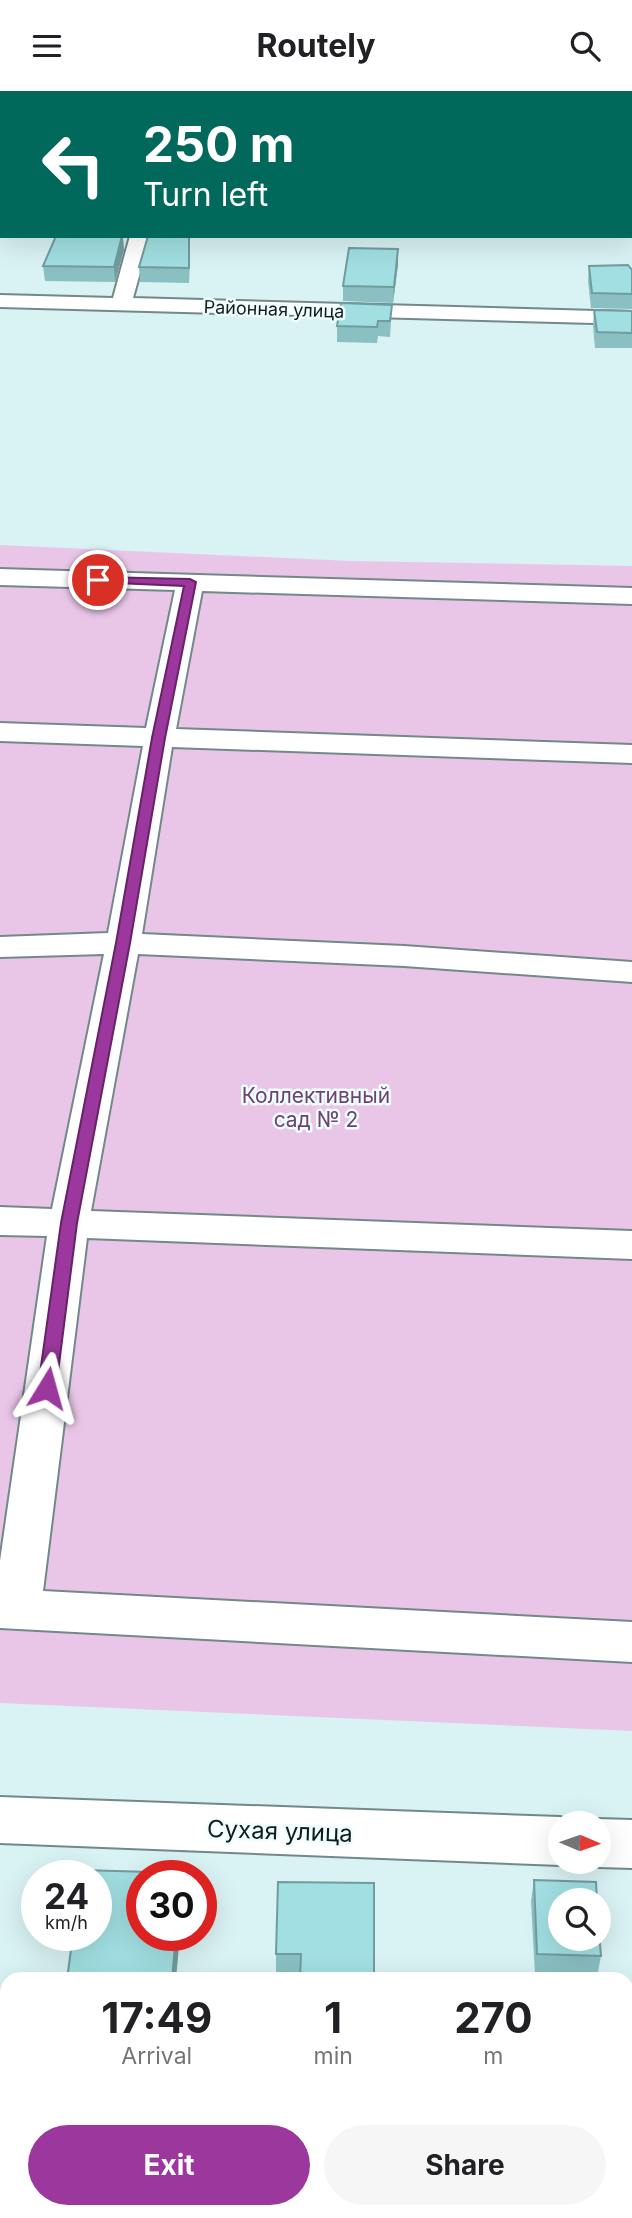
<!DOCTYPE html>
<meta charset="utf-8">
<style>
body{margin:0;font-family:Inter,sans-serif;background:#f6f6f6;color:#202124;height:100vh;display:flex;flex-direction:column;font-size:26px;white-space:nowrap}
*{box-sizing:border-box;margin:0}
p{font-size:23px;color:#757577}
.icon{flex:none;width:38px;height:38px;fill:none;stroke:currentColor;stroke-width:2;stroke-linecap:round;stroke-linejoin:round}
.map{position:relative;flex:1;overflow:hidden}
.side{position:absolute;left:0px;top:1881px;width:634px;height:247px;display:flex;flex-direction:column;background:#fff;border-radius:21px 21px 0 0;box-shadow:0 7px 28px #0002}
.side>*{flex:none}
.banner{position:absolute;left:0px;top:0px;width:634px;height:147px;box-shadow:0 7px 28px #0002;background:#00695c;color:#fff;overflow:hidden}
.needle{width:46px;rotate:92deg}
.fabs{position:absolute;left:548px;top:1720px;display:grid;gap:14px}
.fabs a{display:grid;place-items:center;width:63px;height:63px;border-radius:50%;background:#fff;box-shadow:0 7px 28px #0002;font-size:35px}
.speed{position:absolute;left:21px;top:1769px;display:flex;gap:14px;font-size:35px;font-weight:700;text-align:center}
.speed>*{display:grid;place-content:center;width:91px;height:91px;border-radius:50%;background:#fff;box-shadow:0 7px 28px #0002;line-height:1}
.speed small{font-size:18px;font-weight:400}
.speed .limit{border:10px solid #d22;background:#fff;color:#111}
.pin{position:absolute;display:grid;place-items:center;width:60px;height:60px;color:#fff;margin:-30px;border:4px solid #fff;border-radius:50%;box-shadow:0 2px 7px #0007}
.me{position:absolute;width:77px;margin:-38px;rotate:8deg;stroke-linejoin:round;filter:drop-shadow(0 0 5px #0008)}
.turn{display:flex;align-items:center;gap:24px;height:147px;padding:0 28px;font-size:32px}
.turn .icon{width:91px;height:91px;stroke-width:2.5}
.turn b{display:block;font-size:49px;line-height:60px}
.eta{display:flex;justify-content:space-evenly;align-items:center;height:119px;text-align:center}
.eta b{font-size:42px;font-weight:700;line-height:49px}
.action{display:flex;gap:14px;margin-top:auto;padding:14px 28px}
.action a{flex:1;height:80px;border-radius:42px;background:#9b379d;color:#fff;font-size:28px;font-weight:700;line-height:80px;text-align:center}
.action a+a{background:#f6f6f6;color:#202124}
header{display:flex;justify-content:space-between;align-items:center;height:91px;padding:0 28px;background:#fff;font-size:32px;font-weight:700}
.map>svg:first-child{display:block}
</style>
<header><svg class="icon" aria-label="menu" viewBox="0 0 24 24"><path d="M4 6h16M4 12h16M4 18h16"/></svg>Routely<svg class="icon" aria-label="search" viewBox="0 0 24 24"><circle cx="10" cy="10" r="6"/><path d="M15 15l6 6"/></svg></header>
<div class="map">
<svg width="632" height="2127" viewBox="0 0 632 2127">
<rect width="100%" height="100%" fill="#d9f2f3"/>
<path fill="#e9c6e8" d="M 0,454 L 351,470 L 632,475 L 632,1640 L 0,1612 Z"/>
<g fill="none" stroke-linecap="round" stroke-linejoin="round">
<defs>
<g id="lane">
<path d="M 357,0 L 367,0 L 368,2 L 358,2 Z"/>
<path d="M 0,21 L 2,21 L 2,28 L 0,27 Z"/>
<rect x="0" y="47" width="2" height="6"/>
<rect x="0" y="134" width="2" height="6"/>
</g>
<g id="street">
<path d="M 177,0 L 193,0 L 176,2 Z"/>
<path d="M 130,145 L 150,145 L 133,207 L 632,221 L 632,233 L 0,216 L 0,204 L 113,207 Z"/>
<path d="M 0,478 L 632,497 L 632,513 L 202,500 L 176,638 L 632,654 L 632,672 L 172,656 L 142,843 L 404,855 L 632,871 L 632,891 L 404,875 L 138,863 L 91,1120 L 632,1140 L 632,1168 L 87,1147 L 43,1500 L 632,1531 L 632,1571 L 0,1537 L 0,1470 L 47,1145 L 0,1144 L 0,1116 L 52,1118 L 104,863 L 0,866 L 0,846 L 108,842 L 143,655 L 0,650 L 0,632 L 146,637 L 175,499 L 0,494 Z"/>
<path d="M 0,1706 L 560,1726 L 577,1732 L 560,1732 L 560,1771 L 568,1771 L 560,1774 L 0,1752 Z"/>
<path d="M 598,1728 L 632,1729 L 632,1777 L 598,1776 L 585,1771 L 598,1771 L 598,1732 L 586,1732 Z"/>
</g>
</defs>
<use href="#lane" stroke="#728889" stroke-width="3"/>
<use href="#street" stroke="#728889" stroke-width="4"/>
<use href="#lane" fill="#fff" fill-rule="evenodd"/>
<use href="#street" fill="#fff" fill-rule="evenodd"/>
</g>
<g fill="#8ac0c2">
<path d="M 189,145 L 189,192 L 140,191 L 139,176 Z"/>
<path d="M 124,159 L 115,191 L 45,190 L 43,175 Z"/>
<path d="M 398,173 L 393,212 L 343,210 L 343,195 Z"/>
<path d="M 589,175 L 632,179 L 632,218 L 591,217 L 588,190 Z"/>
<path d="M 392,214 L 390,246 L 378,245 L 377,252 L 337,251 L 337,235 Z"/>
<path d="M 594,219 L 632,220 L 632,257 L 595,257 L 593,235 Z"/>
<path d="M 534,1789 L 601,1865 L 597,1886 L 535,1884 L 531,1810 Z"/>
<path d="M 278,1791 L 374,1888 L 300,1883 L 276,1883 L 276,1863 Z"/>
<rect x="524" y="2121" width="84" height="6"/>
</g>
<g fill="#719c9e">
<path d="M 123,145 L 124,159 L 115,191 L 114,176 Z"/>
<path d="M 189,145 L 190,160 L 189,192 Z"/>
<path d="M 398,158 L 398,173 L 393,212 L 394,196 Z"/>
<path d="M 176,1844 L 180,1844 L 176,1888 L 172,1888 Z"/>
</g>
<g fill="#a1dfe2" stroke="#719c9e" stroke-width="2">
<path d="M 56,145 L 122,145 L 114,176 L 43,175 Z"/>
<path d="M 148,145 L 189,145 L 189,177 L 139,176 Z"/>
<path d="M 349,157 L 398,158 L 394,196 L 343,195 Z"/>
<path d="M 628,174 L 632,179 L 632,203 L 592,202 L 589,175 Z"/>
<path d="M 341,212 L 392,214 L 390,230 L 378,230 L 377,236 L 337,235 Z"/>
<path d="M 594,219 L 632,220 L 632,242 L 597,241 Z"/>
<path d="M 82,1779 L 182,1782 L 181,1785 L 142,1785 L 142,1844 L 176,1844 L 172,1888 L 67,1888 L 73,1844 L 96,1844 L 96,1785 L 81,1785 Z"/>
<path d="M 534,1789 L 596,1791 L 597,1810 L 560,1810 L 560,1848 L 598,1848 L 598,1830 L 601,1865 L 537,1863 Z"/>
<path d="M 278,1791 L 374,1792 L 374,1888 L 300,1888 L 301,1863 L 276,1863 Z"/>
<path d="M 56,2121 L 149,2121 L 160,2122 L 160,2127 L 55,2127 Z"/>
<rect x="528" y="2121" width="80" height="6"/>
</g>
<path fill="#9b379d" stroke="#652466" stroke-width="2" d="M 98,486 L 190,488 L 196,491 L 165,647 L 130,852 L 77,1132 L 56,1297 L 53,1302 L 41,1302 L 38,1297 L 61,1132 L 116,852 L 152,647 L 184,495 L 94,491 L 94,487 Z"/>
<g text-anchor="middle" dominant-baseline="central" stroke-width="5" stroke-linejoin="round" paint-order="stroke">
<g font-size="18" fill="#131c1c" stroke="#eefdfe">
<text transform="translate(274 218) rotate(2)">Районная улица</text>
</g>
<g font-size="21" fill="#704271" stroke="#eefdfe">
<text x="316" y="1004">Коллективный<tspan x="316" dy="24">сад № 2</tspan></text>
</g>
<g font-size="24" fill="#131c1c" stroke="#eefdfe">
<text transform="translate(280 1740) rotate(2)">Сухая улица</text>
</g>
</g>
</svg>
<div class="fabs">
<a><svg class="needle" viewBox="-14 -14 28 28"><path d="M0-13l5 13h-10z" fill="#e53935"/><path d="M0 13l5-13h-10z" fill="#757577"/></svg></a>
<a><svg class="icon" aria-label="search" viewBox="0 0 24 24"><circle cx="10" cy="10" r="6"/><path d="M15 15l6 6"/></svg></a>
</div>
<div class="speed"><div>24<small>km/h</small></div><div class="limit">30</div></div>
<div class="pin" style="left:98px;top:489px;background:#d93025"><svg class="icon" aria-label="arrive" viewBox="0 0 24 24"><path d="M6 21V4h12l-3 4 3 4H6"/></svg></div>
<svg class="me" style="left:47px;top:1297px" viewBox="-20 -20 40 40"><path d="M0-17L14 15 0 8-14 15z" fill="#9b379d" stroke="#fff" stroke-width="4"/></svg>
<div class="banner">
<div class="turn"><svg class="icon" aria-label="left" viewBox="0 0 24 24"><path d="M17 20v-9H6M10 6l-5 5 5 5"/></svg><div><b>250 m</b>Turn left</div></div>
</div>
<section class="side">
<div class="eta">
<div><b>17:49</b><p>Arrival</p></div>
<div><b>1</b><p>min</p></div>
<div><b>270</b><p>m</p></div>
</div>
<div class="action"><a>Exit</a><a>Share</a></div>
</section>
</div>
